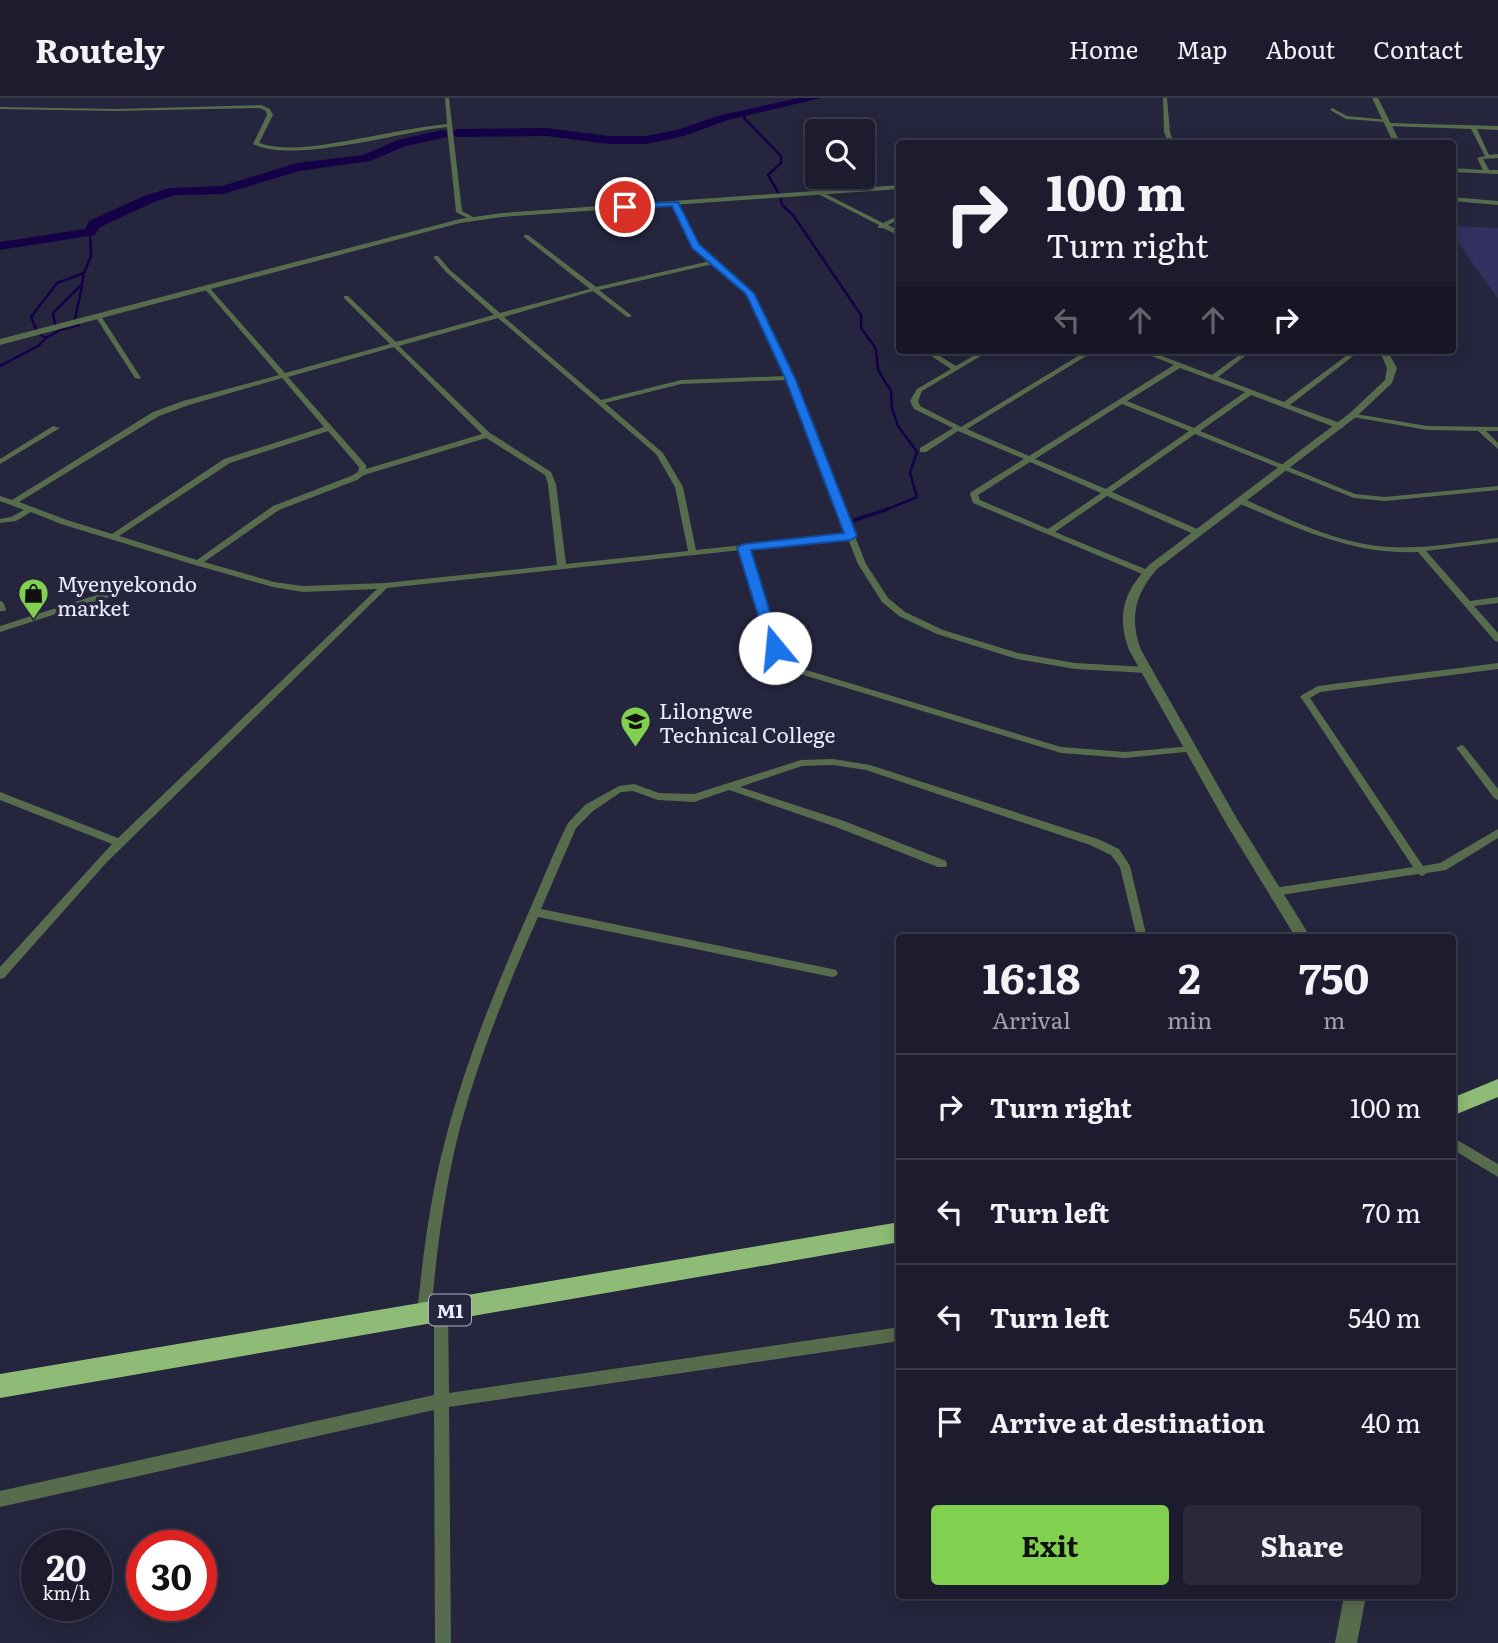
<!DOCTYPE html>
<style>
body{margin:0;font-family:Literata,serif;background:#29293a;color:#f1f3f6;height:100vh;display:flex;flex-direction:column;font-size:26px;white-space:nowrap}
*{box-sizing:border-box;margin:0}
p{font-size:23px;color:#a0a1aa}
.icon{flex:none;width:38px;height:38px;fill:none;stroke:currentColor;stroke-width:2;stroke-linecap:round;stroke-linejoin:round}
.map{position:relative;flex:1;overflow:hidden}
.drawer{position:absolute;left:896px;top:836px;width:560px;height:665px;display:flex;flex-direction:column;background:#1c1c2e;border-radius:7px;box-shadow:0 4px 18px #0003,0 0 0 2px #3a3a4a}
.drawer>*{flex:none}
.hud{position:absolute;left:896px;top:42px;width:560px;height:214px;border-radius:7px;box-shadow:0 4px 18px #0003,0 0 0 2px #3a3a4a;background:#1c1c2e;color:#f1f3f6;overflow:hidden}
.fabs{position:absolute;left:805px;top:21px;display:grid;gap:14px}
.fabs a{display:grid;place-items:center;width:70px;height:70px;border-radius:7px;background:#1c1c2e;box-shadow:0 4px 18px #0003,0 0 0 2px #3a3a4a;font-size:35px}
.speed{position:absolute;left:21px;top:1432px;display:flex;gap:14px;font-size:35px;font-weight:700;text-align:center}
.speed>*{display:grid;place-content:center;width:91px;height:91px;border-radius:50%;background:#1c1c2e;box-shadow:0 4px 18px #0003,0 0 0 2px #3a3a4a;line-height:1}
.speed small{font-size:18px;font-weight:400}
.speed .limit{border:10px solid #d22;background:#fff;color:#111}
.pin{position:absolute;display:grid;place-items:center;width:60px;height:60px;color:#fff;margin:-30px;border:4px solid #fff;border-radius:50%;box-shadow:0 2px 7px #0007}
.me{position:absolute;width:77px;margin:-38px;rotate:343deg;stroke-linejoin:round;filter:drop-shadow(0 0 5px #0008)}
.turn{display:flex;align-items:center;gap:24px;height:147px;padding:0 35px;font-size:32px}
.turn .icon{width:91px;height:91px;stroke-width:2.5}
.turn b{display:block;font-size:49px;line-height:60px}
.lanes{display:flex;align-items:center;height:66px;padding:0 35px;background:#0003;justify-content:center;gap:35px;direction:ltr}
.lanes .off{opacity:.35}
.eta{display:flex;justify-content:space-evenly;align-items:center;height:119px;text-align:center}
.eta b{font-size:42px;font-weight:700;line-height:49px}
.button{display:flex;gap:14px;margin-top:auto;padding:14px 35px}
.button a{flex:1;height:80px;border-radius:7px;background:#81d050;color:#111;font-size:28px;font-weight:700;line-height:80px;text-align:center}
.button a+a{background:#29293a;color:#f1f3f6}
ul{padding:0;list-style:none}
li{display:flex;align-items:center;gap:21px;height:105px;padding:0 35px;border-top:2px solid #3a3a4a}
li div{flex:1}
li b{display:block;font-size:26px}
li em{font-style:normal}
header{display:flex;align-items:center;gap:42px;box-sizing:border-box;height:98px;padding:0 35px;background:#1c1c2e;border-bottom:2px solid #3a3a4a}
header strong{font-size:33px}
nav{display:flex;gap:38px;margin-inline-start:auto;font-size:24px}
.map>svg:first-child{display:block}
</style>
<header>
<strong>Routely</strong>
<nav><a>Home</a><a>Map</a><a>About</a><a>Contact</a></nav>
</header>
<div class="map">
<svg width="1498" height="1545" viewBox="0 0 1498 1545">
<rect width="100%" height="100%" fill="#25253e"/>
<path fill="#343161" d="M 1453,128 L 1498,130 L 1498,201 L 1453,137 Z"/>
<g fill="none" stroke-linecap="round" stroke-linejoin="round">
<g stroke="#150048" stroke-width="2.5">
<path d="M 746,14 L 744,20 L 781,58 L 781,65 L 768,77 L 779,96"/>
<path d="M 781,101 L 782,107 L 793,117 L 861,217 L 861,230 L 876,251 L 878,272 L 891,293 L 892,310 L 898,328 L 917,354 L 910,375 L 917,399 L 883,413"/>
<path d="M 75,221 L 82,188"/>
<path d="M 55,226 L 53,215 L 82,186 L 84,175"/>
<path d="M 36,231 L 31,219 L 57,185 L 84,175 L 91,158 L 90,134"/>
<path d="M 46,240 L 60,232 L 79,227"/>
<path d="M 0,268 L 38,248 L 46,240 L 41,237"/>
</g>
<path stroke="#150048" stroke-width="3.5" d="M 855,422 L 888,411"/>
<g fill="#150048" fill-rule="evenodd">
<path d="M 799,0 L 821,0 L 728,22 L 684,38 L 646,46 L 609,46 L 546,38 L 457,39 L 451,35 L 457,31 L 546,30 L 609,38 L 646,38 L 677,32 L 721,17 Z"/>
<path d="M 443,32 L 447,33 L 447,39 L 406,48 L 370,63 L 299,73 L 223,96 L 176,97 L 154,104 L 100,129 L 95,137 L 0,152 L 0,144 L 85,131 L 89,123 L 144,98 L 170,90 L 222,88 L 297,65 L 363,57 L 398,42 Z"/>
</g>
<g fill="#576c4d" fill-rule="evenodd">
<path d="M 445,0 L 449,0 L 462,113 L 475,120 L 476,121 L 473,123 L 456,114 L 447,29 C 399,34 294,66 253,46 L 267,17 L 266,13 L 260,10 L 117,13 L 0,11 L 0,9 L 117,11 L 261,7 L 270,11 L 273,17 L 259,45 C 283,53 309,49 334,45 C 372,39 409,30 447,26 Z"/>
<path d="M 1163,0 L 1167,0 L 1170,34 L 1174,46 L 1169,46 L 1164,34 Z"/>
<path d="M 1332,10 L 1347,18 L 1389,22 L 1386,24 L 1346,21 L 1330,12 Z"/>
<path d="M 1388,25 L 1498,28 L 1498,32 L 1477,31 L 1489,57 L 1498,56 L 1498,60 L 1483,61 L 1489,72 L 1498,72 L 1498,76 L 1452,74 L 1452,70 L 1483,72 L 1477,60 L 1485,58 L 1471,31 L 1386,28 Z"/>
<path d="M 820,93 L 883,125 L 900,117 L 900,121 L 888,127 L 900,133 L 900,138 L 883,130 L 878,130 L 879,127 L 818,96 L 817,95 Z"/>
<path d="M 1452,99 L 1498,103 L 1498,107 L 1452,103 Z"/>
<path d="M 675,103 L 678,105 L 699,147 L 737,180 L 758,204 L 793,280 L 866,466 L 888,500 L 905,514 L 943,532 L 1018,555 L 1075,565 L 1146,569 L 1151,572 L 1146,575 L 1075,571 L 1017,561 L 937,536 L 899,518 L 882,504 L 858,466 L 848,441 L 749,451 L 778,550 L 787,561 L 803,571 L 1061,649 L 1125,654 L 1192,648 L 1195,649 L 1197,651 L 1195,653 L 1125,660 L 1061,655 L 797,575 L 781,565 L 770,550 L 741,452 L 387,490 L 106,765 L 4,880 L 0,881 L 0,869 L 112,746 L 0,702 L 0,694 L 118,740 L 377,491 L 303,494 L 273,489 L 195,467 L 61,426 L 31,414 L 16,423 L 0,425 L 0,421 L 11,419 L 24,412 L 0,403 L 0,398 L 12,402 L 153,314 L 183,303 L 279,277 L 204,190 L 204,188 L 208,188 L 285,275 L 390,246 L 344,200 L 344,198 L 348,198 L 396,244 L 494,217 L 446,174 L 434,160 L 434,158 L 438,158 L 450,172 L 500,215 L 590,191 L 524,139 L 524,137 L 528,137 L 596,189 L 710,163 L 693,148 L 672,105 ZM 713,166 L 733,182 L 752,205 L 786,278 L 681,282 L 601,302 L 504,219 L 593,193 L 627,219 L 631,219 L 631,217 L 599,192 ZM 498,220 L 656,356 L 675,389 L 688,453 L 566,466 L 556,386 L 551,374 L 490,335 L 399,248 ZM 394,249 L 482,336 L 366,371 L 366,367 L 288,279 ZM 282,280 L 324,329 L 224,361 L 112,436 L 67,422 L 19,404 L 159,318 L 189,307 ZM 787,282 L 846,436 L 696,452 L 683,389 L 663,355 L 605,305 L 681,286 ZM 328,333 L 359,369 L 358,374 L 351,378 L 273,408 L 197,462 L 119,438 L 230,365 ZM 486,340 L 545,377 L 548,386 L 557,467 L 385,485 L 303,488 L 274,484 L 204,464 L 279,412 L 357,382 L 364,377 Z"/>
<path d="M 96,217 L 101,218 L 141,280 L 140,281 L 135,280 L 95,218 Z"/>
<path d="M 922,252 L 930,252 L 956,268 L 983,252 L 991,252 L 922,293 L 918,303 L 920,308 L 961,329 L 1088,252 L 1096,252 L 967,331 L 1029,358 L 1174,267 L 1137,252 L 1146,252 L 1212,277 L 1246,252 L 1253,252 L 1218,279 L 1284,304 L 1354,252 L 1361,252 L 1290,307 L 1343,326 L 1343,330 L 1337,330 L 1251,297 L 1200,333 L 1355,396 L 1385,399 L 1498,388 L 1498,392 L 1385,403 L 1354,400 L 1195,336 L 1112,394 L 1202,433 L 1202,437 L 1196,437 L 1107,398 L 1055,434 L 1150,473 L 1151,475 L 1147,478 L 973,405 L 970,396 L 971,394 L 1024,361 L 958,333 L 926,354 L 920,354 L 920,350 L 953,330 L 914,311 L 910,303 L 917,291 L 951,271 ZM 1180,270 L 1245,294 L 1194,330 L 1127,303 ZM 1122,306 L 1189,333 L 1106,391 L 1035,361 ZM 1030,364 L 1101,395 L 1048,431 L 980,402 L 978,397 Z"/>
<path d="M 1350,315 L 1427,328 L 1498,329 L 1498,333 L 1486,333 L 1498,345 L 1498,351 L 1478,333 L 1427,332 L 1353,319 L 1350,319 Z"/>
<path d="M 53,328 L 60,330 L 0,366 L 0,361 Z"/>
<path d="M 1238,401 L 1244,401 C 1291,422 1339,447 1391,449 C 1427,451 1462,444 1498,440 L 1498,444 L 1426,453 L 1470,503 L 1498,499 L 1498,505 L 1474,508 L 1498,535 L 1498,544 L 1495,543 L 1418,454 C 1353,457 1297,430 1238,405 Z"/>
<path d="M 134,485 L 138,488 L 137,490 L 0,534 L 0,528 Z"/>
<path d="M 0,503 L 3,504 L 6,511 L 5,513 L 0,513 Z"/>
<path d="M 1498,565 L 1498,571 L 1320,594 L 1310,600 L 1423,768 L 1440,765 L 1498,731 L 1498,740 L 1446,772 L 1427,775 L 1422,778 L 1418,776 L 1274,798 L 1270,797 L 1269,794 L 1270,791 L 1274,790 L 1413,769 L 1302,601 L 1300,599 L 1302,597 L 1318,588 Z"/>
<path d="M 1461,647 L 1464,648 L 1498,691 L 1498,702 L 1494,700 L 1458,652 L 1456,650 Z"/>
<path d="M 833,661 L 870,667 L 1098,741 L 1119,751 L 1130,768 L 1147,840 L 1137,840 L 1120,769 L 1111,757 L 1090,747 L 866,672 L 833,667 L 802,668 L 740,689 L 844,723 L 946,763 L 947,766 L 946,769 L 938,769 L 836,729 L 729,692 L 694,704 L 658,702 L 633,693 L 621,694 L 593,713 L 576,730 L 541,811 L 832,871 L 836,872 L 838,875 L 836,878 L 832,879 L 538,819 C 506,892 475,968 456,1046 C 443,1102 436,1159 431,1216 L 429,1221 L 424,1223 L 419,1221 L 417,1216 C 423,1158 430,1099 445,1043 C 465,965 495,891 527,818 C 541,787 553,755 568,725 L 585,707 L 619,688 L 634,686 L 659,695 L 694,696 L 801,662 Z"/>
<path d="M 1452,1039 L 1498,1066 L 1498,1079 L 1452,1051 Z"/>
<path d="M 441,1206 L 446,1208 L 448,1213 L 449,1295 L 900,1229 L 900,1243 L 449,1309 L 451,1545 L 435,1545 L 434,1312 L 0,1409 L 0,1393 L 434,1297 L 434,1213 L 436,1208 Z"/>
</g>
<g fill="#576c4d" fill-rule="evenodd">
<path d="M 1372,0 L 1378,0 L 1401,46 L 1394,46 Z"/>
<path d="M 900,87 L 900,91 L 502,119 L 460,125 L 0,247 L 0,241 L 460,121 L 502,115 Z"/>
<path d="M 1379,252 L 1387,252 L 1397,270 L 1392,285 L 1356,319 L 1157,471 C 1135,496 1129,520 1141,552 L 1237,721 L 1311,840 L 1296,840 L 1227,727 L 1129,552 C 1116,516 1124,494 1149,467 L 1350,315 L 1385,282 L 1387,270 Z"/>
<path d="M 1344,1498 L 1366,1498 L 1357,1545 L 1335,1545 Z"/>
</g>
<g fill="#8ebc76" fill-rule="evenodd">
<path d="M 1498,981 L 1498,999 L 1452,1018 L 1452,1000 Z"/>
<path d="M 900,1124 L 900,1144 L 0,1300 L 0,1276 Z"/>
</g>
</g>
<path fill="#1a73e8" stroke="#114b97" stroke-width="2" d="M 678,104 L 699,146 L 754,195 L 795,280 L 857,438 L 851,442 L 751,452 L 781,550 L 775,555 L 768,550 L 737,449 L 744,446 L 844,435 L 785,280 L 746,196 L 692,150 L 672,108 L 625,111 L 621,109 L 625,106 Z"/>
<defs>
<symbol id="shop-pin" viewBox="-11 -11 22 30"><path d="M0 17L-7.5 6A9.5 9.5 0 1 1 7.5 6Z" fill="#81d050" stroke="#25253e"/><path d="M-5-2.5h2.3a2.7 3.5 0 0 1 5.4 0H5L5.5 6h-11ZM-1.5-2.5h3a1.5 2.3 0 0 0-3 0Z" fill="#111"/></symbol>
<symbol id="university-pin" viewBox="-11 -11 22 30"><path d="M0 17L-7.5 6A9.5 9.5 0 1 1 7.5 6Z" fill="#81d050" stroke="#25253e"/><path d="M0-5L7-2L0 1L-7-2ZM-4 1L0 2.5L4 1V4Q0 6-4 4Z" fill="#111"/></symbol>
</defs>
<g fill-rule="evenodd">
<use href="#shop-pin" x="16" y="478" width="35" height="47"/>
<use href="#university-pin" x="618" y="606" width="35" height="47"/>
</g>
<g text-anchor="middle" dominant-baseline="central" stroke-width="7" stroke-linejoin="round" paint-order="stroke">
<rect fill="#25253e" stroke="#b0b1c4" stroke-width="2" x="429" y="1196.5" width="42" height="31" rx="5"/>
<g font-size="19" font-weight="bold" fill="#ecedfe">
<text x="450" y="1212">M1</text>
</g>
<g font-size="21" fill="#ecedfe" stroke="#25253e" text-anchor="start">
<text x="57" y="484">Myenyekondo<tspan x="57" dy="24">market</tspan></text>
<text x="659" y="611">Lilongwe<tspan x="659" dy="24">Technical College</tspan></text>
</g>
</g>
</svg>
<div class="fabs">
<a><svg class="icon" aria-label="search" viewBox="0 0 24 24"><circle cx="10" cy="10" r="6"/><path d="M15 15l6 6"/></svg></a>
</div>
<div class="speed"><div>20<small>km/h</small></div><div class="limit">30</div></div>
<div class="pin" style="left:625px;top:109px;background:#d93025"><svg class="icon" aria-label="arrive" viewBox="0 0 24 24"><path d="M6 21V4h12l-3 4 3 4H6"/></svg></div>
<svg class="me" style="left:775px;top:550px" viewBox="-20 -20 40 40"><circle r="19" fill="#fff"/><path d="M0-13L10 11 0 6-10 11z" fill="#1a73e8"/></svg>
<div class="hud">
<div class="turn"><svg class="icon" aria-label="right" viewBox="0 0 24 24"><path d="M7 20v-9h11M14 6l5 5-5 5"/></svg><div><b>100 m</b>Turn right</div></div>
<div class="lanes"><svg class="icon off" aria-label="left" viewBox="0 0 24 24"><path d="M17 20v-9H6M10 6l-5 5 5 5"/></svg><svg class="icon off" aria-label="ahead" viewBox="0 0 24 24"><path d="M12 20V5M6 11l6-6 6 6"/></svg><svg class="icon off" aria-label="ahead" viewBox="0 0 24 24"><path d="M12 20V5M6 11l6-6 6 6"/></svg><svg class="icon" aria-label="right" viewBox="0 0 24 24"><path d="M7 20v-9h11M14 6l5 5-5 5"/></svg></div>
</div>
<section class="drawer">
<div class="eta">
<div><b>16:18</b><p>Arrival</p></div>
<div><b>2</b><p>min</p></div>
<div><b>750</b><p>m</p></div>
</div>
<ul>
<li><svg class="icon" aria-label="right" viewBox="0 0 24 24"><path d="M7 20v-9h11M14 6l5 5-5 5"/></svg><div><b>Turn right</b></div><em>100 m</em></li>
<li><svg class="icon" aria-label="left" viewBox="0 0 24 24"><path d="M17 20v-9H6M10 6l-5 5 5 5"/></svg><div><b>Turn left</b></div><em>70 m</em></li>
<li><svg class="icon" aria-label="left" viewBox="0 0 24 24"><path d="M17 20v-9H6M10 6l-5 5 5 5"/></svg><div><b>Turn left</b></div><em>540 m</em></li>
<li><svg class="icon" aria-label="arrive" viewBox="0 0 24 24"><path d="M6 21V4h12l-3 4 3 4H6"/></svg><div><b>Arrive at destination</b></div><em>40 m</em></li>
</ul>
<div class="button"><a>Exit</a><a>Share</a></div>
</section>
</div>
